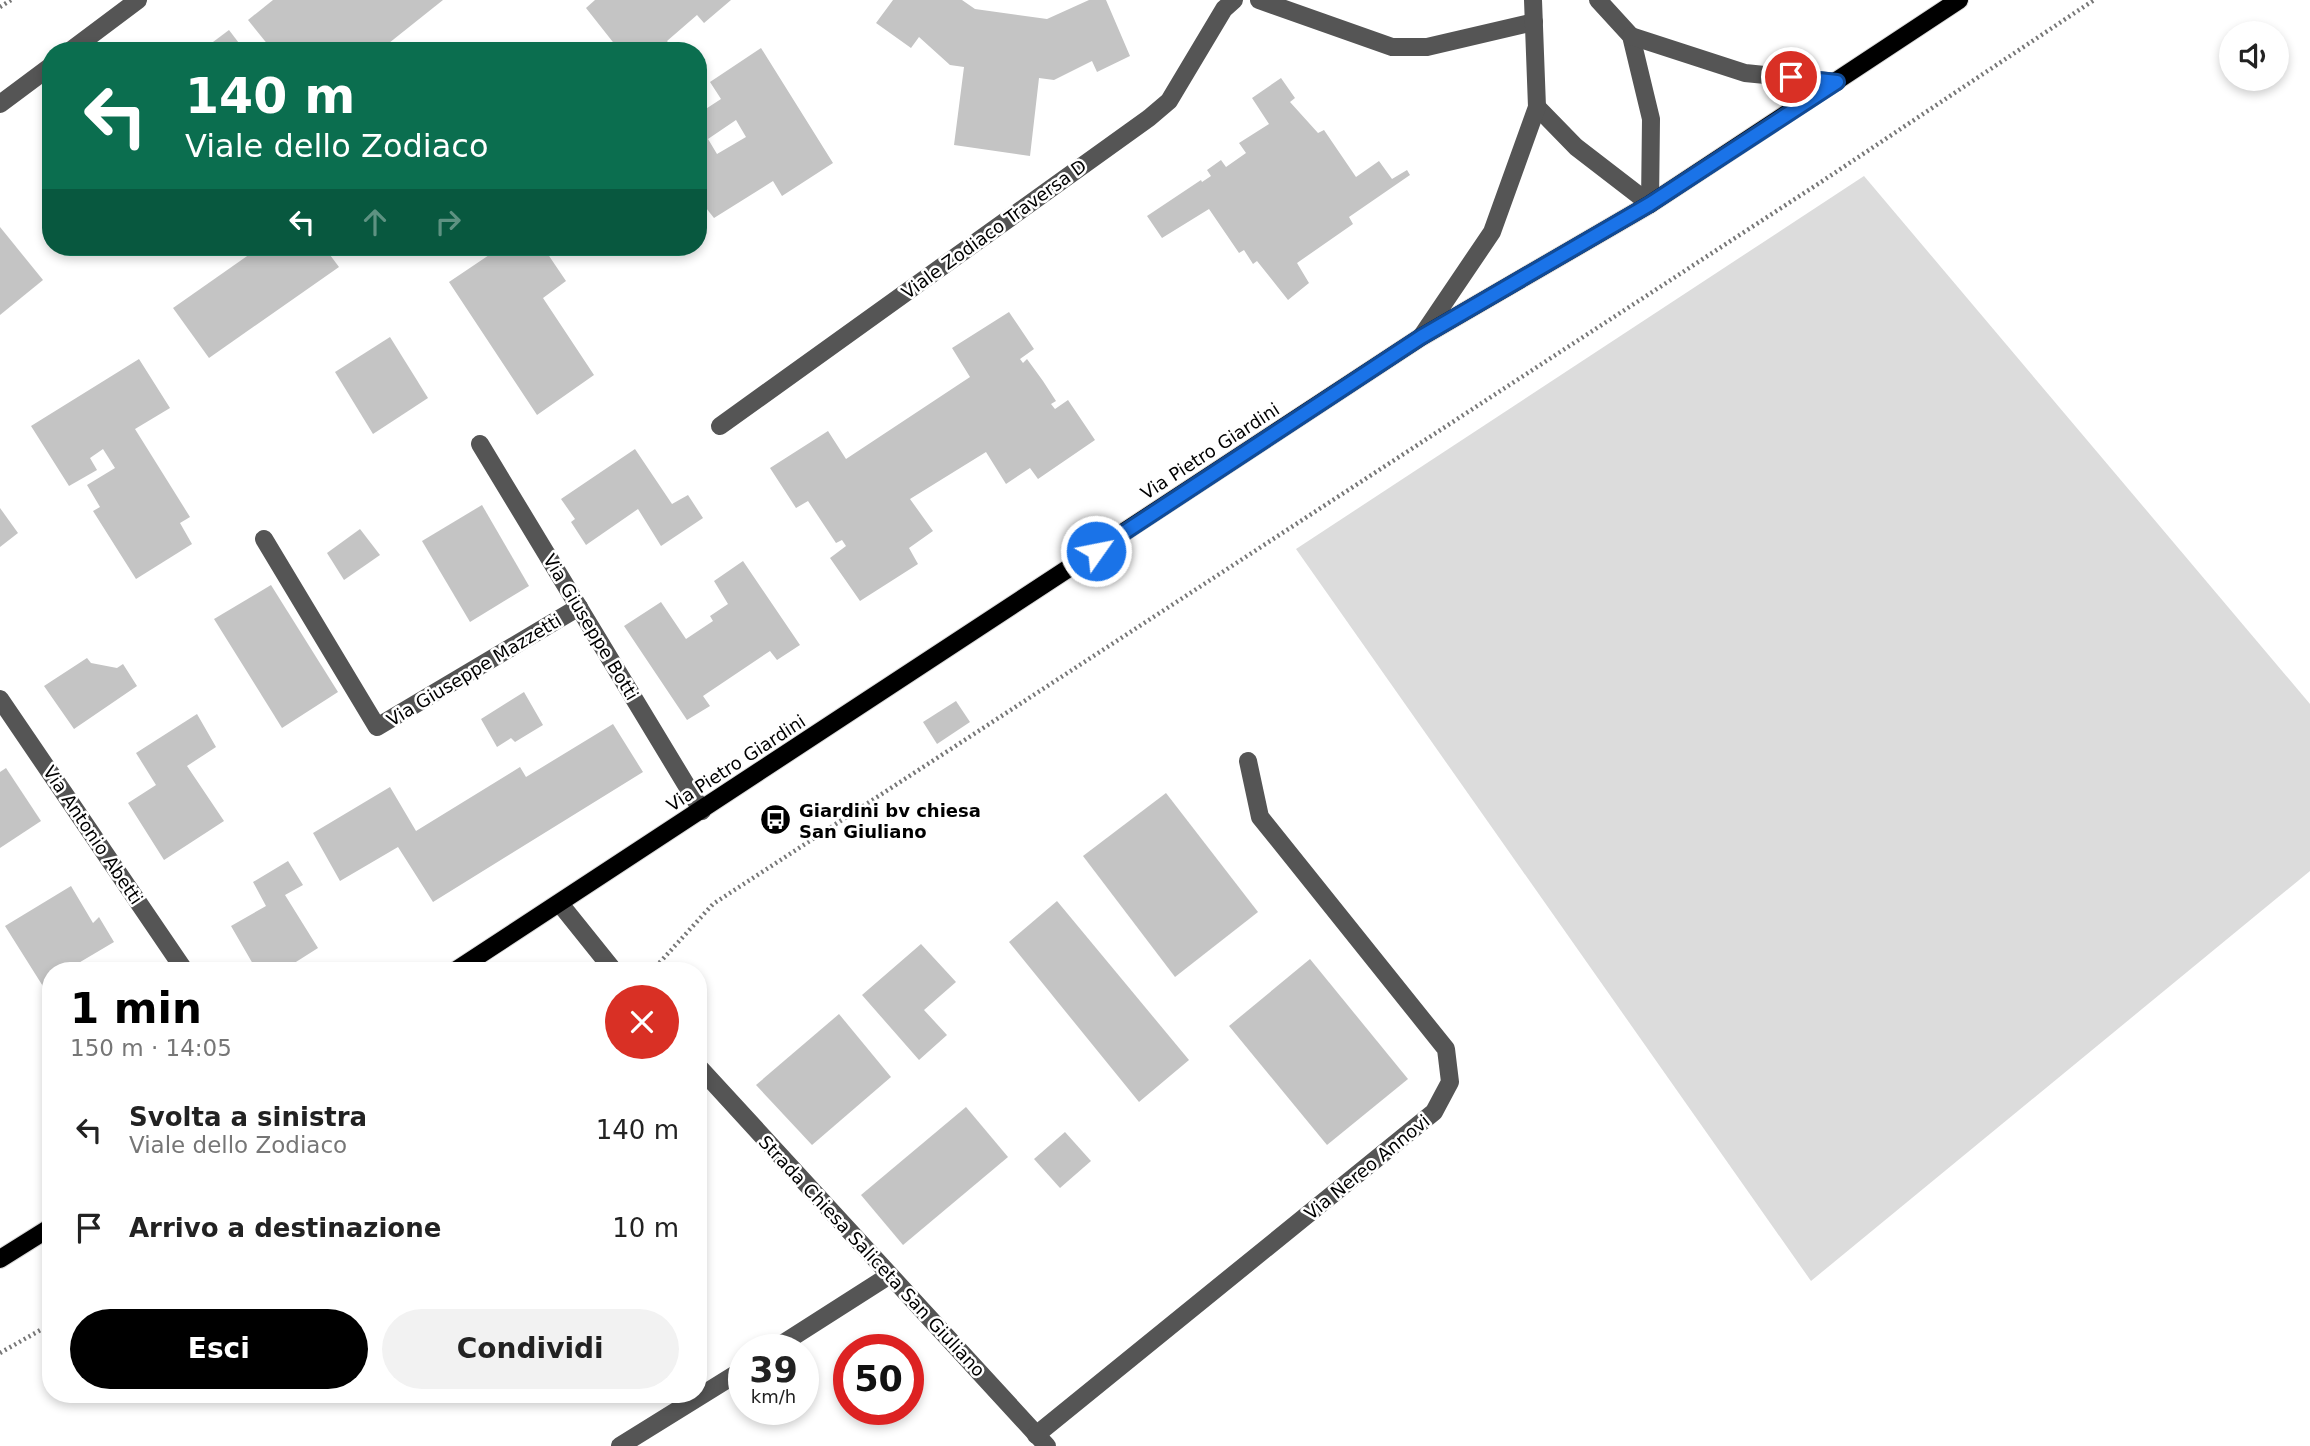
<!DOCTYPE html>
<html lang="it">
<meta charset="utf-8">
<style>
body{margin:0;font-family:"DejaVu Sans",sans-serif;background:#f2f2f2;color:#222;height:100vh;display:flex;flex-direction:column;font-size:26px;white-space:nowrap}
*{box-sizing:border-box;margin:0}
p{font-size:23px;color:#767676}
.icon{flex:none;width:38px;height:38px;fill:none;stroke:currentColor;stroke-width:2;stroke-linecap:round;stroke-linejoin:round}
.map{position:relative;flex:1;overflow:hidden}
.sheet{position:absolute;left:42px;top:962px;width:665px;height:441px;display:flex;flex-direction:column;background:#fff;border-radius:28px;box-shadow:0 4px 10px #0003}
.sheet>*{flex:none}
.hud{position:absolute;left:42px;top:42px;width:665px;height:214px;border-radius:28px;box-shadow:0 4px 10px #0003;background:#0b6e4f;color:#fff;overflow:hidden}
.tools{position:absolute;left:2219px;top:21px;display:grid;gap:14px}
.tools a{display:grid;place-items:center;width:70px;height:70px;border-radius:50%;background:#fff;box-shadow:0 4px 10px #0003;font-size:35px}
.speed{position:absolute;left:728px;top:1334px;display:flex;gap:14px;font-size:35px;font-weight:700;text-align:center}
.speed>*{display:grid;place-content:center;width:91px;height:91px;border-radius:50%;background:#fff;box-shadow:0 4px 10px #0003;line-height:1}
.speed small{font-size:18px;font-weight:400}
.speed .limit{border:10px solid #d22;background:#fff;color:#111}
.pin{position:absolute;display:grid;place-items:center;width:60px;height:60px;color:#fff;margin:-30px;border:4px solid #fff;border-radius:50%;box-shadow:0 2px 7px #0007}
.me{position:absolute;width:77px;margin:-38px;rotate:57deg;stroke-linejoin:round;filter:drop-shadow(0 0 5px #0008)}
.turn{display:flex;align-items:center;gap:24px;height:147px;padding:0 28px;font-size:32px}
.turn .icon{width:91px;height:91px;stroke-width:2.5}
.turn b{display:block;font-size:49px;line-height:60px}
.lanes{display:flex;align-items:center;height:66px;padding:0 28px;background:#0003;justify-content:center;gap:35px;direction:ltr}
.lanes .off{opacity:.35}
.round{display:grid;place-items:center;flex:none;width:74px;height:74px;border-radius:37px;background:#f2f2f2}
.summary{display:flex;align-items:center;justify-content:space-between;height:119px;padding:0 28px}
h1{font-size:42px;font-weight:800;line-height:52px;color:#000}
.button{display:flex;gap:14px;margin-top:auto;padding:14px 28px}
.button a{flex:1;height:80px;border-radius:42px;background:#000;color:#fff;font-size:28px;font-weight:800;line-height:80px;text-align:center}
.button a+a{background:#f2f2f2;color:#222}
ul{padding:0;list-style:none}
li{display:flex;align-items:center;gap:21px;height:98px;padding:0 28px}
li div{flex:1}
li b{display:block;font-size:26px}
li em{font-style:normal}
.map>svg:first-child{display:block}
</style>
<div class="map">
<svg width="2310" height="1446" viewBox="0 0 2310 1446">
<rect width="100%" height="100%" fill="#fff"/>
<path fill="#dcdcdc" d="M 1864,176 L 2310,704 L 2310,871 L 1811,1281 L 1296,549 Z"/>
<g fill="#c4c4c4" fill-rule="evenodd">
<path d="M 273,0 L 443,0 L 379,51 L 273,51 L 248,20 Z"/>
<path d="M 595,0 L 731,0 L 704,23 L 697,15 L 667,41 L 675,51 L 620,51 L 586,8 Z"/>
<path d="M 893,0 L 962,0 L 975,9 L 1047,19 L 1089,0 L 1106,0 L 1130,56 L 1097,72 L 1092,61 L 1054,80 L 1039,78 L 1030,156 L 954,145 L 964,67 L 950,65 L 919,37 L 911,48 L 876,23 Z"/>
<path d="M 229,30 L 245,51 L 201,51 Z"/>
<path d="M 761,48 L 833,163 L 782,196 L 773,181 L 714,218 L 706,208 L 698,213 L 698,114 L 721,99 L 710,82 ZM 736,120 L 746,137 L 717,154 L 708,139 Z"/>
<path d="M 1281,78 L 1295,98 L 1290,102 L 1318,133 L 1324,130 L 1356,177 L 1379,161 L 1392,179 L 1407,170 L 1410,175 L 1349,217 L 1353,224 L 1297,263 L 1309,283 L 1288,300 L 1257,261 L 1253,264 L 1244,250 L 1239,253 L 1209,209 L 1162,238 L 1147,216 L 1201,180 L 1202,182 L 1211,176 L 1207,170 L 1221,160 L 1226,167 L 1246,153 L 1239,143 L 1269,124 L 1252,98 Z"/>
<path d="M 0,227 L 43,280 L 0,315 Z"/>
<path d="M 260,247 L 324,247 L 339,267 L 209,358 L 173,308 Z"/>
<path d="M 501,247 L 543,247 L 566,281 L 543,298 L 594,375 L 537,415 L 449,282 Z"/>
<path d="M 1009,312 L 1034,349 L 1020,359 L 1023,363 L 1027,359 L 1043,381 L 1056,401 L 1051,404 L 1055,409 L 1068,400 L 1095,440 L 1038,479 L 1030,468 L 1006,484 L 986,452 L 910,499 L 933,531 L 909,548 L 918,564 L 860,601 L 830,558 L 846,546 L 842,540 L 836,543 L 808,501 L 796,508 L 770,468 L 828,431 L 846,459 L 970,377 L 952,348 Z"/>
<path d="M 390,337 L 428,398 L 373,434 L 335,372 Z"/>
<path d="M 139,359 L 170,408 L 135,429 L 190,517 L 180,523 L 192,544 L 136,579 L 93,511 L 100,507 L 87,485 L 115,468 L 103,449 L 90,458 L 97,470 L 69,486 L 31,426 Z"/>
<path d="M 635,449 L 672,504 L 688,495 L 703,518 L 661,546 L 638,509 L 586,545 L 571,522 L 575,519 L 561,499 Z"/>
<path d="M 482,505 L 529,586 L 470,622 L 422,541 Z"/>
<path d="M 0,508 L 18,533 L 0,547 Z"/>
<path d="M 360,529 L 380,555 L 344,580 L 327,553 Z"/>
<path d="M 743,561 L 800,645 L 777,660 L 770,651 L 703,696 L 710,706 L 687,720 L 624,626 L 661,602 L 686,639 L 713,621 L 710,616 L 728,604 L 714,581 Z"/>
<path d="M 271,585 L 338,692 L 282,728 L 214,619 Z"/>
<path d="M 87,658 L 91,663 L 117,668 L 123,664 L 137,686 L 74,729 L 44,686 Z"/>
<path d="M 524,692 L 543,725 L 515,742 L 511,738 L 497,747 L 481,719 Z"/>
<path d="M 956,701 L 970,722 L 937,744 L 923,722 Z"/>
<path d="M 197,714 L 216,747 L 187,766 L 224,821 L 164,860 L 128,803 L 156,785 L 136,753 Z"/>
<path d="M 613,724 L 643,772 L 433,902 L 398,847 L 340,881 L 313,833 L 390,787 L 416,831 L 520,767 L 526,777 Z"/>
<path d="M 6,768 L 41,821 L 0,848 L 0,772 Z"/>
<path d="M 1166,793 L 1258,912 L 1175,977 L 1083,856 Z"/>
<path d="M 288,861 L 303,885 L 285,895 L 318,948 L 288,967 L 290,971 L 257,971 L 231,926 L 266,906 L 253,882 Z"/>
<path d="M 71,886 L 93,923 L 99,917 L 114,942 L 65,971 L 51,971 L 51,999 L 5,926 Z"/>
<path d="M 1057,901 L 1189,1060 L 1139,1102 L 1009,942 Z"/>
<path d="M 921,944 L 956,982 L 924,1010 L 947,1035 L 919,1060 L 862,995 Z"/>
<path d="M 1310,959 L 1408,1079 L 1327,1145 L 1229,1026 Z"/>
<path d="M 839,1014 L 891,1077 L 812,1145 L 756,1085 Z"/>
<path d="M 966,1107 L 1008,1157 L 903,1245 L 861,1195 Z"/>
<path d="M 1065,1132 L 1091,1161 L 1060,1188 L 1034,1159 Z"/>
</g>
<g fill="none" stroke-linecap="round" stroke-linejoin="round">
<defs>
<g id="major">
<path d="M 455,971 L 1421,337 L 1650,204 L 1959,0"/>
<path d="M 0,1259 L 51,1227"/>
</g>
</defs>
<use href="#major" stroke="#dbdbdb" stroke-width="20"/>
<g stroke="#777" stroke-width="4.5" stroke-dasharray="2 3.5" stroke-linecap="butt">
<path d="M 0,7 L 11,0"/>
<path d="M 652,971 L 713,904 L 1821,182 L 2094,0"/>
<path d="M 0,1353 L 51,1324"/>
</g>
<g stroke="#555" stroke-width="18">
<path d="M 1259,0 L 1392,47 L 1427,47 L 1534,22"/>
<path d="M 1598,0 L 1631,36 L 1651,119 L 1650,204"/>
<path d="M 1631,36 L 1745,73 L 1837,82"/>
<path d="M 70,51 L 138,0"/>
<path d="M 0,104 L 51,66"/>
<path d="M 1537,107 L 1576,147 L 1650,204"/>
<path d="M 1421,337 L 1492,232 L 1537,107 L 1533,0"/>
<path d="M 720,426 L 1149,118 L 1169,101 L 1224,9 L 1234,0"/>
<path d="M 480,444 L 702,811"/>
<path d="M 264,539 L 377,727 L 579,607"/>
<path d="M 0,699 L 185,971"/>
<path d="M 561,905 L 614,971"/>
<path d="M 698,1066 L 1047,1446"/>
<path d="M 774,1349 L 890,1275"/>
<path d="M 1036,1435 L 1434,1112 L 1450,1082 L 1446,1049 L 1260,817 L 1248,761"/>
<path d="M 620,1446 L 744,1369"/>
</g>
<use href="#major" stroke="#000" stroke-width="18"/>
</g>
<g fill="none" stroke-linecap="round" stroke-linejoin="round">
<defs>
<path id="route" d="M 1096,551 L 1421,337 L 1650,204 L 1837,82 L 1791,77"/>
</defs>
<use href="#route" stroke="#114b97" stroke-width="18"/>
<use href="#route" stroke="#1a73e8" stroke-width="12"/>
</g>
<defs>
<symbol id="bus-disc" viewBox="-11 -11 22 22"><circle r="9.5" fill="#000" stroke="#fff"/><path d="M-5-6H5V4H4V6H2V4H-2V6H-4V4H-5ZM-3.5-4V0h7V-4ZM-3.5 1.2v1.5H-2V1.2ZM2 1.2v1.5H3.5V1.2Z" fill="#fff"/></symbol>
</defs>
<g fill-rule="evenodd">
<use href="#bus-disc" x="758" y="802" width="35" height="35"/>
</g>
<g text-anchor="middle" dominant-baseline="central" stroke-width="5" stroke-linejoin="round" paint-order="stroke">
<g font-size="18" fill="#000" stroke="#fff">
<text transform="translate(994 229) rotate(-36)">Viale Zodiaco Traversa D</text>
<text transform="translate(1210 451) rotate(-33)">Via Pietro Giardini</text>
<text transform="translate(591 627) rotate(59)">Via Giuseppe Botti</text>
<text transform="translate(474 670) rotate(-31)">Via Giuseppe Mazzetti</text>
<text transform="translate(736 763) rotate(-33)">Via Pietro Giardini</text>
<text transform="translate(93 835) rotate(56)">Via Antonio Abetti</text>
<text transform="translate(1367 1167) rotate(-39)">Via Nereo Annovi</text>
<text transform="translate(872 1256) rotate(47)">Strada Chiesa Saliceta San Giuliano</text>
</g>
<g font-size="18" font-weight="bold" fill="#000" stroke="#fff" text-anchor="start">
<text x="799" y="810">Giardini bv chiesa<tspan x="799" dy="21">San Giuliano</tspan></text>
</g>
</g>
</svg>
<div class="tools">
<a><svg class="icon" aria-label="sound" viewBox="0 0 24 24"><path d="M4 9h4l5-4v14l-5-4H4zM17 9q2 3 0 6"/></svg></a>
</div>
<div class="speed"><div>39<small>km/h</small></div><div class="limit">50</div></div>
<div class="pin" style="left:1791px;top:77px;background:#d93025"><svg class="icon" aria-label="arrive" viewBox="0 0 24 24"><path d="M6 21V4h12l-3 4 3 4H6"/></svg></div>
<svg class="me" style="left:1096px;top:551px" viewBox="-20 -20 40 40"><circle r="17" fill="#1a73e8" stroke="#fff" stroke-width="3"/><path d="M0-11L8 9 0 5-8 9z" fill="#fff"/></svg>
<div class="hud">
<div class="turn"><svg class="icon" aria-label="left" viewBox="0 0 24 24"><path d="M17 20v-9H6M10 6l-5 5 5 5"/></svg><div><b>140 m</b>Viale dello Zodiaco</div></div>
<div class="lanes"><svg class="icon" aria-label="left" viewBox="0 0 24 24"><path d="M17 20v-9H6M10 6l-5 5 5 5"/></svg><svg class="icon off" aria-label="ahead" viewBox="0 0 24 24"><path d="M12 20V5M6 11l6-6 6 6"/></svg><svg class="icon off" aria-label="right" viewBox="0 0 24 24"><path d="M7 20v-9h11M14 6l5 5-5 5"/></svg></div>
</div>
<section class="sheet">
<div class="summary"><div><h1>1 min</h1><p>150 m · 14:05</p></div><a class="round" style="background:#d93025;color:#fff"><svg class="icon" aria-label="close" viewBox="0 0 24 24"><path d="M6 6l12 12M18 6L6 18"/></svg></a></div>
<ul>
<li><svg class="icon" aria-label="left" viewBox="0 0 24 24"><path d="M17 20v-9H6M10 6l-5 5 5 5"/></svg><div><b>Svolta a sinistra</b><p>Viale dello Zodiaco</p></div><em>140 m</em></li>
<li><svg class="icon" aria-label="arrive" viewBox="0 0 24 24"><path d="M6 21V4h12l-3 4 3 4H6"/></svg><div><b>Arrivo a destinazione</b></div><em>10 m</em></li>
</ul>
<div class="button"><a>Esci</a><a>Condividi</a></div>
</section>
</div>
